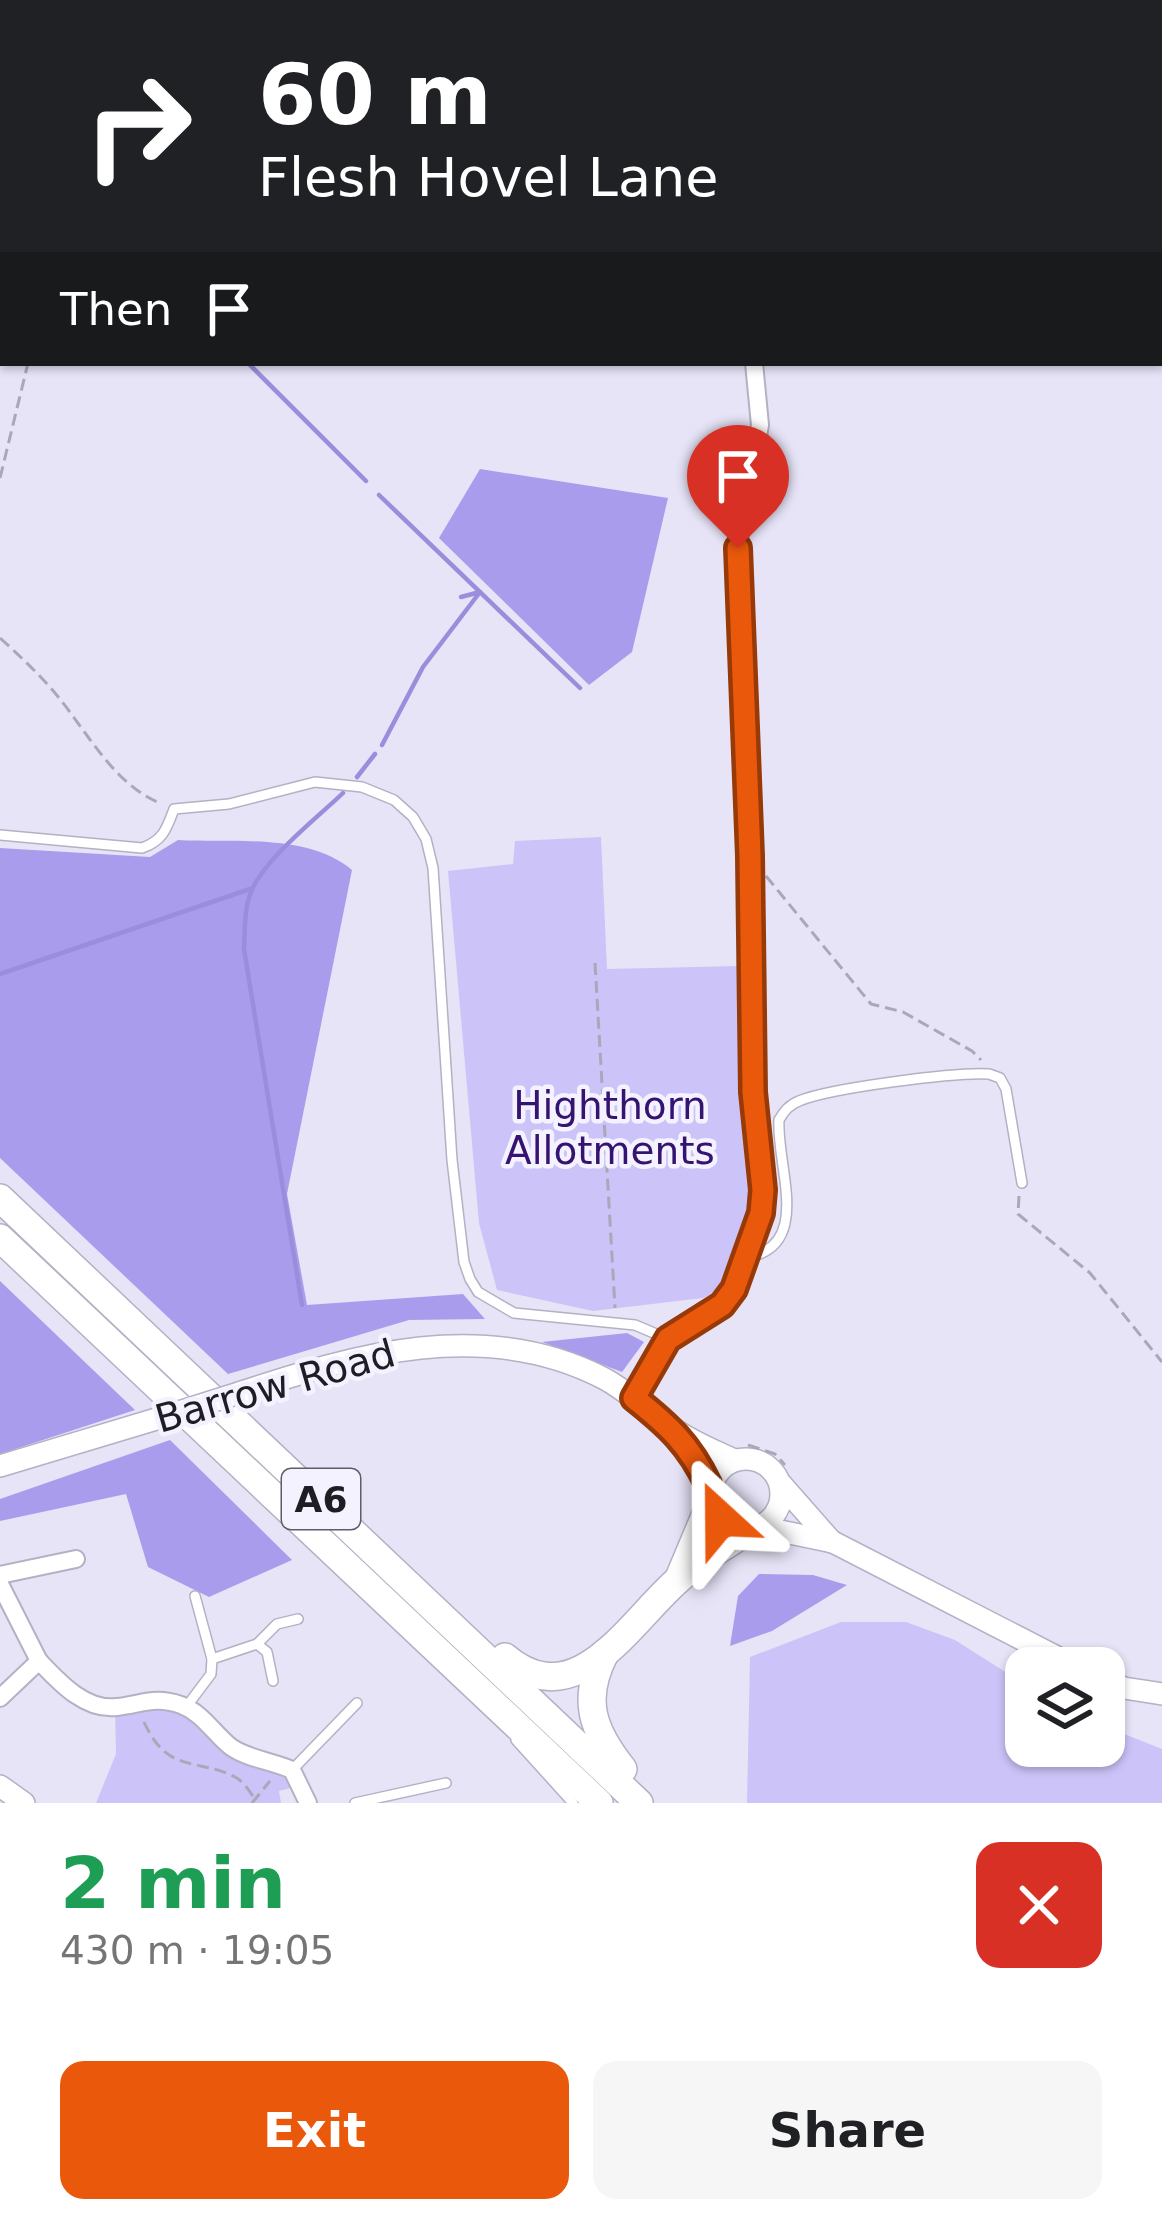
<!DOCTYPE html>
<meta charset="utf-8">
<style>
body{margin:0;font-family:"DejaVu Sans",sans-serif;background:#f6f6f6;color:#202124;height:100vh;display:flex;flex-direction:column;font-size:45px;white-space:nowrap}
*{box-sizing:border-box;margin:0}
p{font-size:39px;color:#757577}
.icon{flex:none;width:66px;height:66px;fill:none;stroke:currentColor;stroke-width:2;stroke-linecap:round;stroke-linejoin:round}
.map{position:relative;height:1803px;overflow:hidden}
.details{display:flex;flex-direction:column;background:#fff;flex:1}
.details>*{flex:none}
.hud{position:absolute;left:0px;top:0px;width:1164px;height:366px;box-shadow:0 3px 9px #0004;background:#202124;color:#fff;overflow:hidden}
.controls{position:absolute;left:1005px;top:1647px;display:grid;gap:24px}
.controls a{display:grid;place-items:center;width:120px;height:120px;border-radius:24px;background:#fff;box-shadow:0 3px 9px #0004;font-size:60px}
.pin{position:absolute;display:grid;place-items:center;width:102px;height:102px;color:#fff;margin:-123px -51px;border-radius:50% 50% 50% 0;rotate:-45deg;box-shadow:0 0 12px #0007}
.pin .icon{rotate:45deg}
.me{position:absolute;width:132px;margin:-66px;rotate:336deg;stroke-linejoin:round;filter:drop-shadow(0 0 9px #0008)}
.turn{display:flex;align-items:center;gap:42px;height:252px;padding:0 60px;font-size:54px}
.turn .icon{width:156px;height:156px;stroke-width:2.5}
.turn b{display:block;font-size:84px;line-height:102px}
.then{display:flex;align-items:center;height:114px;padding:0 60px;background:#0003;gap:24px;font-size:45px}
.round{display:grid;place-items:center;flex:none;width:126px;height:126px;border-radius:24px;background:#f6f6f6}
.overview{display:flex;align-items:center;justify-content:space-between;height:204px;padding:0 60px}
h1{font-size:72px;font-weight:700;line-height:90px;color:#1e9e55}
.action{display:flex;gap:24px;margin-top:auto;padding:24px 60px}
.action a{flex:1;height:138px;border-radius:24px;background:#ea580c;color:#fff;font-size:48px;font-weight:700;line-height:138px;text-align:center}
.action a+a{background:#f6f6f6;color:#202124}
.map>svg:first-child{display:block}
</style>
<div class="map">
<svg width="1162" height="1803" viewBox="0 0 1162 1803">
<rect width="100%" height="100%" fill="#e7e4f8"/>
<g fill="#ccc4f8">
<path d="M 601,837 L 607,969 L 739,966 L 753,1210 L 729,1287 L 703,1298 L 593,1311 L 497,1290 L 479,1223 L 448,871 L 513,864 L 515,841 Z"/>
<path d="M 841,1622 L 906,1622 L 955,1640 L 1026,1685 L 1026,1746 L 1104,1746 L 1104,1726 L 1162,1749 L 1162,1803 L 747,1803 L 750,1657 Z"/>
<path d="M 175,1703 L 228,1745 L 263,1759 L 302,1785 L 279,1791 L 281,1803 L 96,1803 L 116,1754 L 115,1708 Z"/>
</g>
<g fill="#aa9ced">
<path d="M 480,469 L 668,498 L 632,652 L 589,685 L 439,538 Z"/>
<path d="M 178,840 C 233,843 308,833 352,870 L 287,1194 L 307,1305 L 463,1294 L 485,1319 L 409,1320 L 228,1374 L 0,1158 L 0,848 L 150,857 Z"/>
<path d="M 0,1281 L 135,1410 L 0,1454 Z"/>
<path d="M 627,1333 L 644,1342 L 622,1372 L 542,1342 Z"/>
<path d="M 170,1440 L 292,1560 L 209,1597 L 148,1567 L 126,1494 L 0,1521 L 0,1499 Z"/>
<path d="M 759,1574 L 813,1575 L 847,1585 L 772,1631 L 730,1646 L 738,1596 Z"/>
</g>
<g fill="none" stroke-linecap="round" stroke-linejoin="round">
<g stroke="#9b8ddc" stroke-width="4.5">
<path d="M 0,147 L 3,147"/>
<path d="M 248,363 L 366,481"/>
<path d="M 379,495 L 580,688"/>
<path d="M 382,745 L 423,667 L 480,592 L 461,597"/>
<path d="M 357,777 L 375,754"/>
<path d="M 0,974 L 250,889"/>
<path d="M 302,1305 L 244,949 C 245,930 244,909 251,892 C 264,859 317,818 343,793"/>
</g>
<defs>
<g id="service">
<path d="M 0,835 L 142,848 C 163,841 167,828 174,809 L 229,804 L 315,782 L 362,787 L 394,800 L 413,817 L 426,839 L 433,868 L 452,1160 L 464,1262 L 470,1279 L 478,1292 L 514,1313 L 635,1325 L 668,1339"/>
<path d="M 745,1258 C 814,1247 776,1167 779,1120 C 784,1111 789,1105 799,1101 C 830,1088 955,1072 989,1074 L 1000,1078 L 1006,1089 L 1022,1183"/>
<path d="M 257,1644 L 267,1652 L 273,1681"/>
<path d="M 212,1659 L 257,1644 L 277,1624 L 298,1619"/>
<path d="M 187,1706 L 211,1674 L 212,1659 L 195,1596"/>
<path d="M 516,1740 L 573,1803"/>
<path d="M 292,1770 L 357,1703"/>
<path d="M 355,1803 L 446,1783"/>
</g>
<g id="minor">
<path d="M 691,0 L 691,3"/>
<path d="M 634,1398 L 668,1339 L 722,1305 L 734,1289 L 761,1213 L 763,1190 L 753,1092 L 749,960 L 750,856 L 738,547 L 760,425 L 754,363"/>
<path d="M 0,1575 L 76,1559"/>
<path d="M 0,1584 L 39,1661"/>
<path d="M 0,1698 L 39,1661 C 59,1682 85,1711 117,1707 C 143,1704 155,1696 181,1705 C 203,1713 213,1733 231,1747 C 248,1759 272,1761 292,1770 L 308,1803"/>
</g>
<g id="tertiary">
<path d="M 239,1393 C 357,1354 484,1317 603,1378 C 630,1392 651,1415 677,1431 C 695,1443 715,1451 734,1460"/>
<path d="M 677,1432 L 711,1489"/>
<circle cx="746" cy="1494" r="35"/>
<path d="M 0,1466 L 163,1417"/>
<path d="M 781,1484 L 832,1542"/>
<path d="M 761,1527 L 833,1542 L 1078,1668"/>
<path d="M 1104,1679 L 1124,1688 L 1162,1694"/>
<path d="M 0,1786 L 24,1803"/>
</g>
<g id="trunk">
<path d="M 0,1198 L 639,1803"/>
<path d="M 0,1238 L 599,1803"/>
<path d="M 679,1578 L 711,1502"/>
<path d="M 605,1653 C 581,1699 592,1730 623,1769"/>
<path d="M 505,1657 C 577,1718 630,1621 679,1579 C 700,1560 726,1546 748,1530"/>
</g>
</defs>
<use href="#service" stroke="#b3b1c4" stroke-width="12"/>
<use href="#minor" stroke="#b3b1c4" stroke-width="20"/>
<use href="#tertiary" stroke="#b3b1c4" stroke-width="24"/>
<use href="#trunk" stroke="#b3b1c4" stroke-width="30"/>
<g stroke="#aaa8b8" stroke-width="3" stroke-dasharray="12 6" stroke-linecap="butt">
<path d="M 1161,19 L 1162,19"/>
<path d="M 0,478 L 28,363"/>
<path d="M 0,638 C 20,656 38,673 55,693 C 87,731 113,784 160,803"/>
<path d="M 766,876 L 871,1004 L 903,1012 L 972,1051 L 981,1060"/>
<path d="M 595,963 L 615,1308"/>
<path d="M 1019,1196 L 1018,1214 L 1090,1273 L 1162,1362"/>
<path d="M 748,1445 L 775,1454 L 785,1465"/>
<path d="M 144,1722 C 168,1775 196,1757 235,1777 C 243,1781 250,1792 255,1799"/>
<path d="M 252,1803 L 270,1781"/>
</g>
<use href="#service" stroke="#fff" stroke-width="9"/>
<use href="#minor" stroke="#fff" stroke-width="16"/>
<use href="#tertiary" stroke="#fff" stroke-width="21"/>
<use href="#trunk" stroke="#fff" stroke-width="27"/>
<defs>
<path id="tertiary-bridge" d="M 163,1417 L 239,1393"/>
</defs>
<use href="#tertiary-bridge" stroke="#b3b1c4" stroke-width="24" stroke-linecap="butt"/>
<use href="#tertiary-bridge" stroke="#fff" stroke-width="21"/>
</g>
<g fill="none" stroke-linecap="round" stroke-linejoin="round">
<defs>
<path id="route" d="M 721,1519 C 712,1507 713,1496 708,1484 C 689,1444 668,1425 634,1398 L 668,1339 L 722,1305 L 734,1289 L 761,1213 L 763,1190 L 753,1092 L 750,856 L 738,548"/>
</defs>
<use href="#route" stroke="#983908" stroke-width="30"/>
<use href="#route" stroke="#ea580c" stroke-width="21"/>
</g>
<g text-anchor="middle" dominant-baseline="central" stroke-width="9" stroke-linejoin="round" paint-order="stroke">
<rect fill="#f4f2fe" stroke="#5e5d65" stroke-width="3" x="282" y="1469" width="78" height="60" rx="9"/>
<g font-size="36" font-weight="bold" fill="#1e1d24">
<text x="321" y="1499">A6</text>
</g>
<g font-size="39" fill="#341371" stroke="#f4f2fe">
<text x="610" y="1105">Highthorn<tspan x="610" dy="45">Allotments</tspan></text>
</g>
<g font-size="39" fill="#1e1d24" stroke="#f4f2fe">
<text transform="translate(275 1386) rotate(-16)">Barrow Road</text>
</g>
</g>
</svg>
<div class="controls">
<a><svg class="icon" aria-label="layers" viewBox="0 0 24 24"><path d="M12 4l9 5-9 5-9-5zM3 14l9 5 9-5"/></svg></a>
</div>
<div class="pin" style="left:738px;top:548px;background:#d93025"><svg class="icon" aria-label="arrive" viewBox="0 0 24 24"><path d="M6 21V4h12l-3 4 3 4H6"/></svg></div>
<svg class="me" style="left:721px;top:1519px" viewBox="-20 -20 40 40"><path d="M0-17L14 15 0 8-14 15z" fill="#ea580c" stroke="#fff" stroke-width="4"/></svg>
<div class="hud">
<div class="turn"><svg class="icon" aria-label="right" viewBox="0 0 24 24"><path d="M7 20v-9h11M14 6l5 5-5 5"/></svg><div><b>60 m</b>Flesh Hovel Lane</div></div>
<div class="then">Then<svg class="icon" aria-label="arrive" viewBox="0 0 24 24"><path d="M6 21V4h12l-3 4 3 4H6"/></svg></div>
</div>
</div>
<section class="details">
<div class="overview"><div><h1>2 min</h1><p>430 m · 19:05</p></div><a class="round" style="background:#d93025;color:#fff"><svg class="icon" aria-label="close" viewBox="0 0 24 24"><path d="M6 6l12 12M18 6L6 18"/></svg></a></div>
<div class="action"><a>Exit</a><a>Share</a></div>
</section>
